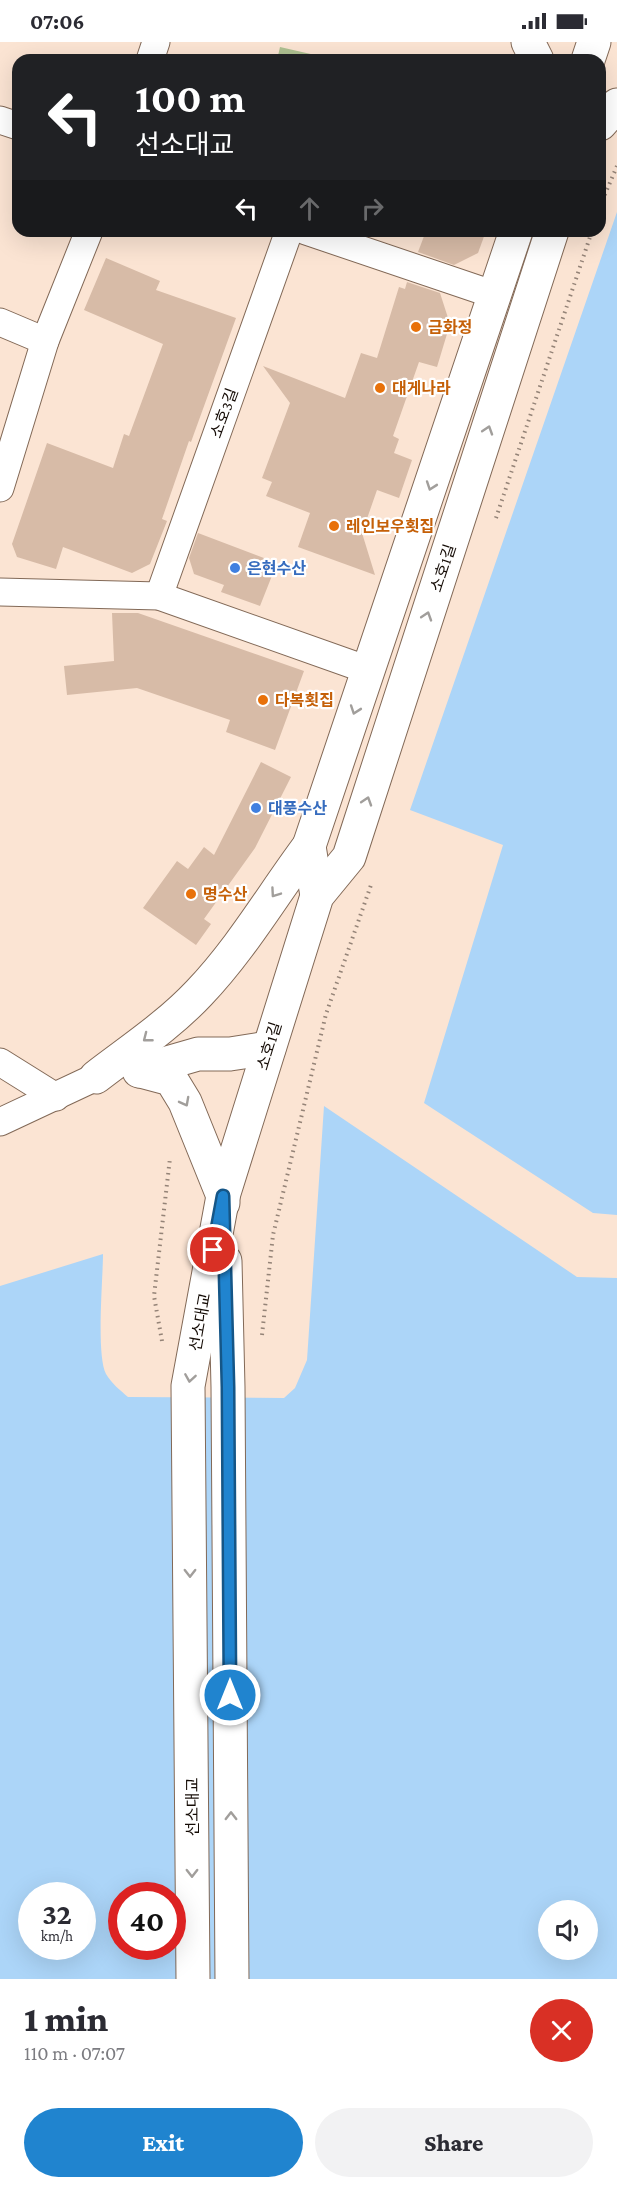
<!DOCTYPE html>
<meta charset="utf-8">
<style>
body{margin:0;font-family:"Crimson Pro","Noto Sans KR",serif;background:#f2f2f3;color:#2b2b33;height:100vh;display:flex;flex-direction:column;font-size:22px;white-space:nowrap}
*{box-sizing:border-box;margin:0}
p{font-size:20px;color:#7c7c81}
.icon{flex:none;width:33px;height:33px;fill:none;stroke:currentColor;stroke-width:2;stroke-linecap:round;stroke-linejoin:round}
.map{position:relative;height:1937px;overflow:hidden}
.panel{display:flex;flex-direction:column;background:#fff;flex:1}
.panel>*{flex:none}
.hud{position:absolute;left:12px;top:12px;width:594px;height:183px;border-radius:18px;box-shadow:0 6px 24px #0002;background:#202124;color:#fff;overflow:hidden}
.controls{position:absolute;left:538px;top:1858px;display:grid;gap:12px}
.controls a{display:grid;place-items:center;width:60px;height:60px;border-radius:50%;background:#fff;box-shadow:0 6px 24px #0002;font-size:30px}
.speed{position:absolute;left:18px;top:1840px;display:flex;gap:12px;font-size:30px;font-weight:700;text-align:center}
.speed>*{display:grid;place-content:center;width:78px;height:78px;border-radius:50%;background:#fff;box-shadow:0 6px 24px #0002;line-height:1}
.speed small{font-size:15px;font-weight:400}
.speed .limit{border:9px solid #d22;background:#fff;color:#111}
.pin{position:absolute;display:grid;place-items:center;width:51px;height:51px;color:#fff;margin:-26px;border:3px solid #fff;border-radius:50%;box-shadow:0 2px 6px #0007}
.me{position:absolute;width:66px;margin:-33px;rotate:0deg;stroke-linejoin:round;filter:drop-shadow(0 0 4px #0008)}
.turn{display:flex;align-items:center;gap:21px;height:126px;padding:0 24px;font-size:27px}
.turn .icon{width:78px;height:78px;stroke-width:2.5}
.turn b{display:block;font-size:42px;line-height:51px}
.lanes{display:flex;align-items:center;height:57px;padding:0 24px;background:#0003;justify-content:center;gap:30px;direction:ltr}
.lanes .off{opacity:.35}
.round{display:grid;place-items:center;flex:none;width:63px;height:63px;border-radius:32px;background:#f2f2f3}
.summary{display:flex;align-items:center;justify-content:space-between;height:102px;padding:0 24px}
h1{font-size:36px;font-weight:800;line-height:45px}
.action{display:flex;gap:12px;margin-top:auto;padding:12px 24px}
.action a{flex:1;height:69px;border-radius:36px;background:#2084cf;color:#fff;font-size:24px;font-weight:800;line-height:69px;text-align:center}
.action a+a{background:#f2f2f3;color:#2b2b33}
.status{display:flex;justify-content:space-between;align-items:center;height:42px;padding:0 30px;background:#fff;direction:ltr}
.status svg{height:16px;fill:currentColor}
.map>svg:first-child{display:block}
</style>
<div class="status"><b>07:06</b><svg viewBox="0 0 49 12"><path d="M0 12V9h3v3zM5 12V6h3v6zM10 12V3h3v9zM15 12V0h3v12zM26 1h20v11H26zM47 4h2v5h-2z"/></svg></div>
<div class="map">
<svg width="617" height="1937" viewBox="0 0 617 1937">
<rect width="100%" height="100%" fill="#fbe4d3"/>
<path fill="#aec091" d="M 280,5 L 337,18 L 277,18 Z"/>
<g fill="#acd5f8" fill-rule="evenodd">
<path d="M 617,170 L 617,1173 L 593,1171 L 424,1061 L 503,803 L 410,768 Z"/>
<path d="M 324,1064 L 577,1235 L 617,1236 L 617,1937 L 0,1937 L 0,1244 L 103,1212 C 103,1237 96,1312 106,1332 C 112,1342 120,1348 128,1355 L 284,1356 L 295,1346 L 307,1318 ZM 32,1854 L 82,1854 L 82,1905 L 32,1905 ZM 122,1854 L 172,1854 L 172,1905 L 122,1905 ZM 549,1869 L 588,1869 L 588,1908 L 549,1908 Z"/>
</g>
<g fill="#d7bba7">
<path d="M 426,189 L 486,189 L 478,211 L 454,223 L 418,210 Z"/>
<path d="M 106,216 L 160,239 L 156,248 L 236,276 L 191,400 L 189,399 L 162,477 L 167,479 L 150,522 L 132,531 L 63,505 L 56,527 L 17,515 L 12,502 L 47,401 L 113,426 L 124,392 L 129,394 L 163,302 L 84,268 Z"/>
<path d="M 407,240 L 440,251 L 450,282 L 437,325 L 419,320 L 393,394 L 399,397 L 394,411 L 412,418 L 399,456 L 377,448 L 362,491 L 375,533 L 298,505 L 310,471 L 266,454 L 272,440 L 262,436 L 290,361 L 263,324 L 345,356 L 361,311 L 377,316 L 399,245 L 405,247 Z"/>
<path d="M 198,491 L 277,521 L 260,564 L 221,550 L 224,543 L 194,532 L 189,516 Z"/>
<path d="M 112,571 L 138,571 L 304,629 L 275,708 L 226,690 L 230,678 L 137,646 L 67,653 L 64,624 L 114,619 Z"/>
<path d="M 261,720 L 291,735 L 255,806 L 204,877 L 211,882 L 196,903 L 143,866 L 177,819 L 188,827 L 204,805 L 214,813 Z"/>
</g>
<g fill="none" stroke-linecap="round" stroke-linejoin="round">
<defs>
<g id="minor">
<path d="M 150,18 L 156,0"/>
<path d="M 0,78 L 18,84"/>
<path d="M 306,189 L 495,253"/>
<path d="M 0,280 L 45,299"/>
<path d="M 0,446 L 45,299 L 89,189"/>
<path d="M 0,550 L 159,554 L 368,628"/>
<path d="M 159,554 L 289,189"/>
<path d="M 0,1020 L 56,1055"/>
<path d="M 0,1080 L 96,1035"/>
</g>
<g id="tertiary">
<path d="M 528,0 L 537,18"/>
<path d="M 588,18 L 594,0"/>
<path d="M 600,82 L 617,63"/>
<path d="M 317,854 L 309,804 L 516,189"/>
<path d="M 139,1029 L 198,1012 L 230,1012 L 269,1006"/>
<path d="M 141,1029 L 171,1037 L 185,1060 L 223,1154 L 223,1161"/>
<path d="M 96,1035 C 131,1008 169,983 199,951 C 242,906 273,852 309,804"/>
<path d="M 225,1219 L 228,1345 L 232,1937"/>
<path d="M 193,1937 L 188,1344 L 223,1154 L 317,854 L 349,815 L 552,189"/>
</g>
</defs>
<use href="#minor" stroke="#826957" stroke-width="29"/>
<use href="#tertiary" stroke="#826957" stroke-width="35"/>
<g stroke="#948377" stroke-width="4" stroke-dasharray="1.5 4.5" stroke-linecap="butt">
<path d="M 600,164 L 617,124"/>
<path d="M 496,476 L 592,189"/>
<path d="M 262,1293 L 273,1193 L 326,972 L 371,843"/>
<path d="M 162,1299 L 154,1254 L 170,1116"/>
</g>
<use href="#minor" stroke="#fff" stroke-width="27"/>
<use href="#tertiary" stroke="#fff" stroke-width="33"/>
</g>
<defs><path id="oneway-chevron" d="M-2-3.5L2.5 0L-2 3.5" fill="none" stroke-width="1.6" stroke-linecap="round" stroke-linejoin="round" transform="scale(1.5)"/></defs>
<g stroke="#a19e9b">
<use href="#oneway-chevron" transform="translate(488 388) rotate(-72)"/>
<use href="#oneway-chevron" transform="translate(431 444) rotate(109)"/>
<use href="#oneway-chevron" transform="translate(427 574) rotate(-72)"/>
<use href="#oneway-chevron" transform="translate(355 668) rotate(109)"/>
<use href="#oneway-chevron" transform="translate(367 759) rotate(-72)"/>
<use href="#oneway-chevron" transform="translate(275 851) rotate(125)"/>
<use href="#oneway-chevron" transform="translate(147 996) rotate(142)"/>
<use href="#oneway-chevron" transform="translate(185 1060) rotate(62)"/>
<use href="#oneway-chevron" transform="translate(190 1336) rotate(99)"/>
<use href="#oneway-chevron" transform="translate(190 1531) rotate(90)"/>
<use href="#oneway-chevron" transform="translate(231 1774) rotate(-90)"/>
<use href="#oneway-chevron" transform="translate(192 1831) rotate(90)"/>
</g>
<g fill="none" stroke-linecap="round" stroke-linejoin="round">
<defs>
<path id="route" d="M 213,1208 L 223,1154 L 228,1345 L 230,1653"/>
</defs>
<use href="#route" stroke="#155687" stroke-width="15"/>
<use href="#route" stroke="#2084cf" stroke-width="10"/>
</g>
<g fill="#e8710a" stroke="#fff" stroke-width="2">
<circle cx="416" cy="285" r="6"/>
<circle cx="380" cy="346" r="6"/>
<circle cx="334" cy="484" r="6"/>
<circle cx="263" cy="658" r="6"/>
<circle cx="191" cy="852" r="6"/>
</g>
<g fill="#3f7fe0" stroke="#fff" stroke-width="2">
<circle cx="235" cy="526" r="6"/>
<circle cx="256" cy="766" r="6"/>
</g>
<g text-anchor="middle" dominant-baseline="central" stroke-width="4.5" stroke-linejoin="round" paint-order="stroke">
<g font-size="16" font-weight="bold" fill="#c56008" stroke="#fff" text-anchor="start">
<text x="428" y="285">금화정</text>
<text x="392" y="346">대게나라</text>
<text x="346" y="484">레인보우횟집</text>
<text x="275" y="658">다복횟집</text>
<text x="203" y="852">명수산</text>
</g>
<g font-size="16" fill="#150c06" stroke="#fff">
<text transform="translate(224 371) rotate(-70)">소호3길</text>
<text transform="translate(443 526) rotate(-72)">소호1길</text>
<text transform="translate(269 1004) rotate(-73)">소호1길</text>
<text transform="translate(200 1280) rotate(-80)">선소대교</text>
<text transform="translate(192 1765) rotate(-90)">선소대교</text>
</g>
<g font-size="16" font-weight="bold" fill="#366cbe" stroke="#fff" text-anchor="start">
<text x="247" y="526">은현수산</text>
<text x="268" y="766">대풍수산</text>
</g>
</g>
</svg>
<div class="controls">
<a><svg class="icon" aria-label="sound" viewBox="0 0 24 24"><path d="M4 9h4l5-4v14l-5-4H4zM17 9q2 3 0 6"/></svg></a>
</div>
<div class="speed"><div>32<small>km/h</small></div><div class="limit">40</div></div>
<div class="pin" style="left:213px;top:1208px;background:#d93025"><svg class="icon" aria-label="arrive" viewBox="0 0 24 24"><path d="M6 21V4h12l-3 4 3 4H6"/></svg></div>
<svg class="me" style="left:230px;top:1653px" viewBox="-20 -20 40 40"><circle r="17" fill="#2084cf" stroke="#fff" stroke-width="3"/><path d="M0-11L8 9 0 5-8 9z" fill="#fff"/></svg>
<div class="hud">
<div class="turn"><svg class="icon" aria-label="left" viewBox="0 0 24 24"><path d="M17 20v-9H6M10 6l-5 5 5 5"/></svg><div><b>100 m</b>선소대교</div></div>
<div class="lanes"><svg class="icon" aria-label="left" viewBox="0 0 24 24"><path d="M17 20v-9H6M10 6l-5 5 5 5"/></svg><svg class="icon off" aria-label="ahead" viewBox="0 0 24 24"><path d="M12 20V5M6 11l6-6 6 6"/></svg><svg class="icon off" aria-label="right" viewBox="0 0 24 24"><path d="M7 20v-9h11M14 6l5 5-5 5"/></svg></div>
</div>
</div>
<section class="panel">
<div class="summary"><div><h1>1 min</h1><p>110 m · 07:07</p></div><a class="round" style="background:#d93025;color:#fff"><svg class="icon" aria-label="close" viewBox="0 0 24 24"><path d="M6 6l12 12M18 6L6 18"/></svg></a></div>
<div class="action"><a>Exit</a><a>Share</a></div>
</section>
